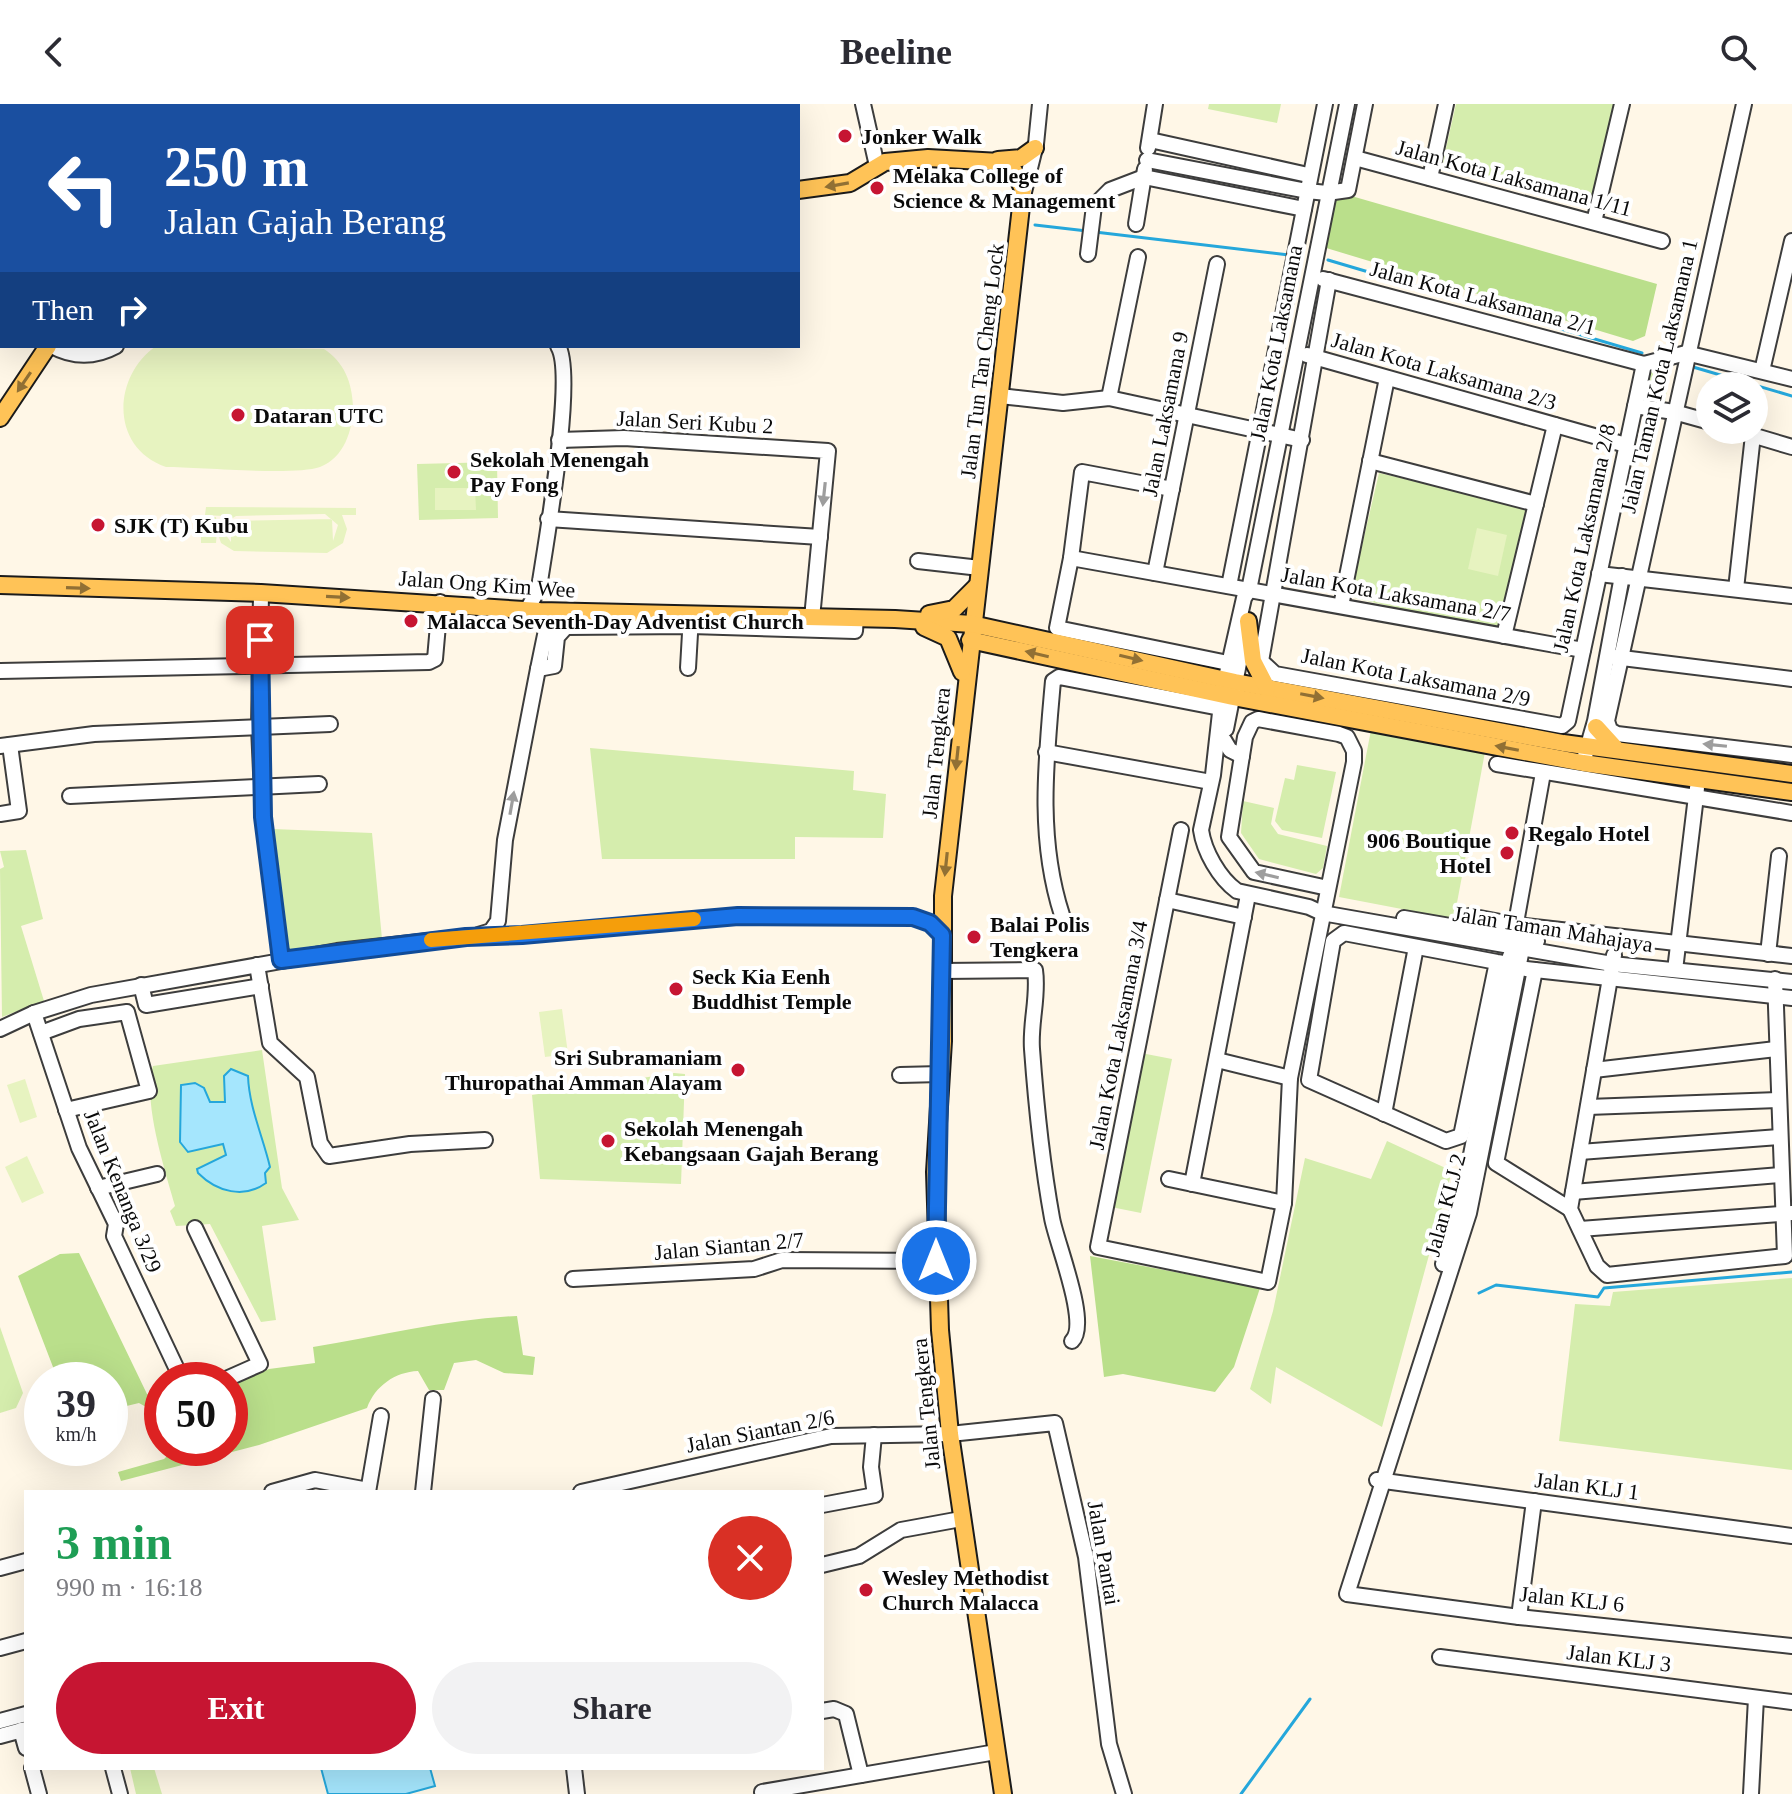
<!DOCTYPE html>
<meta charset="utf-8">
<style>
body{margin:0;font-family:Georgia,serif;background:#f2f2f3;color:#2b2b33;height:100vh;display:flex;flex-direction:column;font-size:30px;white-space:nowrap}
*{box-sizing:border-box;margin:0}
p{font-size:26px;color:#7c7c81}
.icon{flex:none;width:44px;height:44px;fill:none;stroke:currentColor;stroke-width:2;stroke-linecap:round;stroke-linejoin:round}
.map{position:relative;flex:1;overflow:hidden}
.drawer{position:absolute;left:24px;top:1386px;width:800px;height:280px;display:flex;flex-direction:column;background:#fff;border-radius:0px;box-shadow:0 8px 32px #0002}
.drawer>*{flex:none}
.top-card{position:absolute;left:0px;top:0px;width:800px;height:244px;box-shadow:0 8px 32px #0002;background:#1a4fa0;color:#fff;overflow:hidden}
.tools{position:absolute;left:1696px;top:268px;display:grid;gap:16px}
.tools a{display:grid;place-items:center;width:72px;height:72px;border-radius:50%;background:#fff;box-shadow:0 8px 32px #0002;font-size:40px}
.speed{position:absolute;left:24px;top:1258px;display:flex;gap:16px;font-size:40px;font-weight:700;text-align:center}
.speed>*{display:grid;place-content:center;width:104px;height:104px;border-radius:50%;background:#fff;box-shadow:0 8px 32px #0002;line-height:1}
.speed small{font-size:20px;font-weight:400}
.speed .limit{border:12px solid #d22;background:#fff;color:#111}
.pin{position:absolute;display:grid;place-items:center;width:68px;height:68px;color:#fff;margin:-34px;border-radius:16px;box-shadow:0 4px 12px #0006}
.me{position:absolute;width:88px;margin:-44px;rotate:0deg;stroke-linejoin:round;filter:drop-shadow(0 0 6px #0008)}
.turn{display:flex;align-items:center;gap:28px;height:168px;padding:0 32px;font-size:36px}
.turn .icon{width:104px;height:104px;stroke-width:2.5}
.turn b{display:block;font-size:56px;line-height:68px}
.then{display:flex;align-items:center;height:76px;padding:0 32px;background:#0003;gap:16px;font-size:30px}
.round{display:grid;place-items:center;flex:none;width:84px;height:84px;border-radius:42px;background:#f2f2f3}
.summary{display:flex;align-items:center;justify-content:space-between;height:136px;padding:0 32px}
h1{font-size:48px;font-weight:700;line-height:60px;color:#1e9e55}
.action{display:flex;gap:16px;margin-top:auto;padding:16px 32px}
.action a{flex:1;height:92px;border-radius:48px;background:#c61532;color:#fff;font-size:32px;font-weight:700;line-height:92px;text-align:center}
.action a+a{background:#f2f2f3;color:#2b2b33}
header{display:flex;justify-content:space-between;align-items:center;height:104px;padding:0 32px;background:#fff;font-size:36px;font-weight:700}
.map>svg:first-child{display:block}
</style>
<header><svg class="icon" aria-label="back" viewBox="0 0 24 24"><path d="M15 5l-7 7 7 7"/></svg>Beeline<svg class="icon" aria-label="search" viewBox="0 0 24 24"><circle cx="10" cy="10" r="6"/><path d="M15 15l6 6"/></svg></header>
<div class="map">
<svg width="1792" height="1690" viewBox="0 0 1792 1690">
<rect width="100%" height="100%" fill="#fff7e7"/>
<g fill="#d5edad">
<path d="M 1209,0 L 1281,0 L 1277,19 L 1208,5 Z"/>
<path d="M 1456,0 L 1614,0 L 1591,101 L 1441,66 Z"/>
<path d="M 1671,260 L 1665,298 L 1650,296 L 1645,291 L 1646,269 L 1651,263 Z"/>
<path d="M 497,358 L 498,414 L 419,416 L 417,360 Z"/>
<path d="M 1379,369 L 1529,404 L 1500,528 L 1350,493 Z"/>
<path d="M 1371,626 L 1485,648 L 1454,815 L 1339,793 Z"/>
<path d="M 590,644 L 854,667 L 853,686 L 886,690 L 883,734 L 795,733 L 795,755 L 602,755 Z"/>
<path d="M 1297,661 L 1336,668 L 1322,734 L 1282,726 L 1275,717 L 1285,674 L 1294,676 Z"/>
<path d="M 1243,697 L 1274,704 L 1271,720 L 1278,730 L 1327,742 L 1323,764 L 1316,770 L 1259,755 L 1241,729 Z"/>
<path d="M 273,725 L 372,729 L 382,835 L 288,848 Z"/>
<path d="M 26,746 L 43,815 L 21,822 L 44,897 L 2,913 L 0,765 L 4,763 L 0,747 Z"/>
<path d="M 262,946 L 282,1084 L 299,1116 L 262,1122 L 276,1216 L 261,1218 L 210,1120 L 176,1122 L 170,1107 L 175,1102 C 165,1066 142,996 153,962 Z"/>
<path d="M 1141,949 L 1172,955 L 1141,1109 L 1111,1103 Z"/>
<path d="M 674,969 L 685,970 L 681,1080 L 540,1075 L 532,991 Z"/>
<path d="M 1387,1037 L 1452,1067 L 1382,1323 L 1276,1263 L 1271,1300 L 1250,1285 L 1273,1207 L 1305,1054 L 1371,1075 Z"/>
<path d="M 1792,1174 L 1792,1366 L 1559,1337 L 1575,1200 L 1610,1202 L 1613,1188 Z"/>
<path d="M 0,1223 L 23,1289 L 16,1304 L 0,1309 Z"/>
<path d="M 130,1664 L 154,1664 L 162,1690 L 136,1690 Z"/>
</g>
<g fill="#badf8b">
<path d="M 1334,87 L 1657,180 L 1645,232 L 1633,237 L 1323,143 Z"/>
<path d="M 79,1149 L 147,1290 L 162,1298 L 162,1312 L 139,1299 L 110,1306 L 110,1276 L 58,1276 L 18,1172 L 60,1150 Z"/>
<path d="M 1090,1152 L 1260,1184 L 1234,1263 L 1215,1288 L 1123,1270 L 1104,1273 Z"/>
<path d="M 517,1212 L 523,1251 L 535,1253 L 533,1271 L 504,1269 L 476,1256 L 454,1259 L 444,1286 L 429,1286 L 418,1267 C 395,1268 375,1282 367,1304 L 259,1341 L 121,1377 L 118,1368 L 164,1355 L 175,1344 L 230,1344 L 230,1282 L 269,1265 L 315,1259 L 313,1243 C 381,1232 448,1215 517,1212 Z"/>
</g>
<g fill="#e7f3c0" fill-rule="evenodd">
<path d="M 156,242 L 324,245 C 344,258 352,278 353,302 C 353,326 344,354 320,363 C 294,372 199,363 166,363 C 110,344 112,273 156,242 Z"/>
<path d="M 435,384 L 475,384 L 476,406 L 435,406 Z"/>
<path d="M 206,403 L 356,404 L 356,411 L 342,411 L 347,425 L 343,439 L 327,449 L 234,447 L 221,439 L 217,427 L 216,439 L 201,439 L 201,413 L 216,413 L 217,422 L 223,412 L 205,411 ZM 325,410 L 338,421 L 333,437 L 332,415 L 231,417 L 231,438 L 225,430 L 228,417 L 236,412 Z"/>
<path d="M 1477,424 L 1507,431 L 1498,472 L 1468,465 Z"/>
<path d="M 562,905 L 568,950 L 545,953 L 539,908 Z"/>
<path d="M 25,975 L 37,1013 L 20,1019 L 7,981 Z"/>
<path d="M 27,1052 L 44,1089 L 22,1099 L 5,1063 Z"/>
</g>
<g fill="#a5e6fd" stroke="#25a7db" stroke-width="2">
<path d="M 231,965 L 248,972 C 249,1003 263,1033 270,1063 L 265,1069 L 266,1079 C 244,1095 217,1088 198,1069 L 197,1065 L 226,1051 L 223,1040 L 188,1048 L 180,1038 L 181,981 L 195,979 L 204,984 L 210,998 L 225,998 L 224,972 Z"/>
<path d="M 321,1664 L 430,1664 L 435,1682 L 406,1690 L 328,1690 Z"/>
</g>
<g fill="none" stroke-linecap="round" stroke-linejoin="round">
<g stroke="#25a7db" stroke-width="3">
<path d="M 1035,121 L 1087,127"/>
<path d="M 1095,128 L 1289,151"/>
<path d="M 1328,156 L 1642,249"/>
<path d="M 1693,263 L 1792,292"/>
<path d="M 1479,1189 L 1496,1181 L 1598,1193 L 1604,1184 L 1792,1168"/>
<path d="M 1241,1690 L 1310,1595"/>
</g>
<defs>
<g id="minor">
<path d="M 863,0 L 877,62"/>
<path d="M 1347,0 L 1249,486 L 1244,494 L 1222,591 L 1213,671 L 1201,726 C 1204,747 1219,774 1237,787 L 1309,803 L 1322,809 L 1612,860 L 1792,878"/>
<path d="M 1744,0 L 1607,617 L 1610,626 L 1617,630 L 1792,651"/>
<path d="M 1150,36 L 1308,71"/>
<path d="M 1148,44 L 1155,0"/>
<path d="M 1355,54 L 1662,137"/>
<path d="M 1147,56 L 1307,87 L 1327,89 L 1348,86 L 1365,0"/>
<path d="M 1430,74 L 1446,0"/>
<path d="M 1023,92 L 1036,40 L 1040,0"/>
<path d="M 1594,118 L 1622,0"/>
<path d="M 1136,120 L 1145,65"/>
<path d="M 1088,150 L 1094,102 L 1110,86 L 1144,73 L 1304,105"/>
<path d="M 1323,175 L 1644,260 L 1686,249 L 1792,275"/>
<path d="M 1329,176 L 1261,557 L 1275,570 L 1562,622 L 1568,617 L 1644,260"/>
<path d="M 52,242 C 74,254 94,254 116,242"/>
<path d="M 1307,251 L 1626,341"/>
<path d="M 1762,267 L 1792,137"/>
<path d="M 1000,292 L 1063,299 L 1109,294 L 1302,336"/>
<path d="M 1109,294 L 1138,153"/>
<path d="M 1635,302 L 1674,308 L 1710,318"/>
<path d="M 1735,326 L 1792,343"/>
<path d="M 559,336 L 624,334 L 828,347 L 812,514"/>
<path d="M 1370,357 L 1536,400"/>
<path d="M 1172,385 L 1082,368 L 1071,454 L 1057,524 L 1228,559"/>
<path d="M 548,415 L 820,433"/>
<path d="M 1071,454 L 1583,546"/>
<path d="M 918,457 L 980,464"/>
<path d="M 1155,469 L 1217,160"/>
<path d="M 1599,470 L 1792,492"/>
<path d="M 1229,482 L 1325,0"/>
<path d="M 1736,485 L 1753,331"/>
<path d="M 261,489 L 259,623 L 263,713 L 281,856"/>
<path d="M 1341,502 L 1387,274"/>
<path d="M 527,506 L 539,484 C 545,443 576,271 558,242"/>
<path d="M 1504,532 L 1555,321"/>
<path d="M 1614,553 L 1792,575"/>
<path d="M 688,564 L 691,512"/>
<path d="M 538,565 L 554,562 L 557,533 L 566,523 L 691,522 L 855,527 L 856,514"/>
<path d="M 0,567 L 429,558 L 435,555 L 440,498"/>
<path d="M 1226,625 L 1246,524"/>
<path d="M 1224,636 L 1230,646 L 1242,652"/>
<path d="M 0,642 L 94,630 L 330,620"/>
<path d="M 1046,648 L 1211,678"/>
<path d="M 1585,652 L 1595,617 L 1622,472"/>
<path d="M 1497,660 L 1792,709"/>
<path d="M 70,692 L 319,680"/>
<path d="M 0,710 L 19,707 L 10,641"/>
<path d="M 1181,726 L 1098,1143 L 1268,1178 L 1284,1099 L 1290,974 L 1354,658 L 1354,647 L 1347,633 L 1339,630 L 1258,615 L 1252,618 L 1245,633 L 1229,733 L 1254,768 L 1328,784"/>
<path d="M 1167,796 L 1244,813"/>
<path d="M 1062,811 C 1037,734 1046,656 1053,577 L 1059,573 L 1220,604"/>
<path d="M 1469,812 L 1516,821 L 1792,852"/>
<path d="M 1404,814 L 1537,837"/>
<path d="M 1514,830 L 1543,669"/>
<path d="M 478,831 L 491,827 L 498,817 L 505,736 L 538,565 L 545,531 L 554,515 L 564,507"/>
<path d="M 1522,845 L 1469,1109 L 1347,1490 L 1519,1513 L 1792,1542"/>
<path d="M 1768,850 L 1779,752"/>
<path d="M 1614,851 L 1570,1105 L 1597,1162 L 1607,1171 L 1785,1152 L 1775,875"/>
<path d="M 1497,858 L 1461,1032 L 1446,1037 L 1309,976 L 1333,837 L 1344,829 L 1497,858 L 1509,860"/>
<path d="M 257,861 L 270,939 L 307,973 L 320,1039 L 329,1052 L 410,1040 L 485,1036"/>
<path d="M 1526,865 L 1792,894"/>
<path d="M 1535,866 L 1496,1059 L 1570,1105"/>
<path d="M 1675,866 L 1697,684"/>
<path d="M 942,867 L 1035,866 C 1039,892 1030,918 1032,945 C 1036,1000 1042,1059 1052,1114 C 1056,1138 1090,1220 1072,1237"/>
<path d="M 141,881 L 146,901 L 261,882"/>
<path d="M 34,909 L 79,1044 L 116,1120 L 114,1132 L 182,1276"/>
<path d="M 0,925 L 34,909 L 91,891 L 337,847 L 466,833 L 522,831 L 738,812 L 913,813 L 930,819 L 942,831"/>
<path d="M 41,929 L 79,915 L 127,908 L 149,987 L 66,1006"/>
<path d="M 1217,956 L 1290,974"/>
<path d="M 1594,966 L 1776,945"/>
<path d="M 900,971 L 941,970"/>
<path d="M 1588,1003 L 1778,996"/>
<path d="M 1384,1010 L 1416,843"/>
<path d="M 1580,1048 L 1779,1033"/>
<path d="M 1169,1075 L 1284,1099"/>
<path d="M 1192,1080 L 1248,791"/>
<path d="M 98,1084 L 157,1070"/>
<path d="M 1573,1088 L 1781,1071"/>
<path d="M 195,1124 L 260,1260 L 224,1276"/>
<path d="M 1580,1125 L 1792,1109"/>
<path d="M 1443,1160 L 1467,1071 L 1510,852"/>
<path d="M 573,1175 L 754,1165 L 782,1156 L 936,1157"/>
<path d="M 1377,1376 L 1792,1432"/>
<path d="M 272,1388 L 315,1376 L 368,1386"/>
<path d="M 368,1388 L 381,1312"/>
<path d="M 423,1388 L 433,1295"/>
<path d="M 581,1388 L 831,1332 L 950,1330 L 1055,1319 L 1086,1453 L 1109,1640 L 1124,1690"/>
<path d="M 822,1401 L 875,1391 L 871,1363 L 874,1331"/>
<path d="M 822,1461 L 859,1452 L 901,1426 L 961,1415"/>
<path d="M 0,1464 L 26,1457"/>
<path d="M 1519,1513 L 1534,1397"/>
<path d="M 0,1544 L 26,1537"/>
<path d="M 1440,1553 L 1792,1598"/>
<path d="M 822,1607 L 834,1605 L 846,1610 L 861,1671"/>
<path d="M 0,1617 L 26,1610"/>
<path d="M 21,1626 L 26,1644"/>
<path d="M 0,1632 L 26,1625"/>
<path d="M 32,1664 L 39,1690"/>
<path d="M 113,1664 L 120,1690"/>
<path d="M 574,1664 L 577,1690"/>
<path d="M 762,1688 L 996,1648"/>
<path d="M 1751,1690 L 1756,1594"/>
</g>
<g id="major">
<path d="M 21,0 L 24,2"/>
<path d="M 481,0 L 487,2"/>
<path d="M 204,2 L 205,0"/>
<path d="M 998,56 L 1021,54 L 1035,44"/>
<path d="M 798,86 L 850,79 L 885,58 L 928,54 L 1000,58 L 1013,65 L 1023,85 L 943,792 L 943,937 L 935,1068 L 940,1226 L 950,1330 L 1003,1690"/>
<path d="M 0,207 L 2,208"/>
<path d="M 0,314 L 48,242"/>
<path d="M 0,481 L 261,489 L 540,507 L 895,515 L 972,520 L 1235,578 L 1563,639 L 1792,670"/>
<path d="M 929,510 L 954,505 L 977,482"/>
<path d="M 1248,517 L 1253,557 L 1267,584"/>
<path d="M 924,523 L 948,534 L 962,568"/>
<path d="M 970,536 L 1233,593 L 1583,659 L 1792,688"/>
<path d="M 1596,623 L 1616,645"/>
</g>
</defs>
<use href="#minor" stroke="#3d3d3d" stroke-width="18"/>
<use href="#major" stroke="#1b1b1b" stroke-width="20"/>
<use href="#minor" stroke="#fff" stroke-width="14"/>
<use href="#major" stroke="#ffc357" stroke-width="16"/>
</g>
<defs><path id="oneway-solid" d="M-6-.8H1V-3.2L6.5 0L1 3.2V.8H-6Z" transform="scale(2)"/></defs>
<g fill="#917034">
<use href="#oneway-solid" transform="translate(837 81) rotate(170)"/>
<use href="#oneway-solid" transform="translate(24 278) rotate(124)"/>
<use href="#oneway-solid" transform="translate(78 484) rotate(2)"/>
<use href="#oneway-solid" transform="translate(338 493) rotate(3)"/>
<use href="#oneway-solid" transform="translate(1037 550) rotate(-167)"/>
<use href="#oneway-solid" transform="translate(1131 554) rotate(13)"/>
<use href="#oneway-solid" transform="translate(1312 592) rotate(11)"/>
<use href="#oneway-solid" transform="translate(1507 644) rotate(-169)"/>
<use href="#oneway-solid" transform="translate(957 654) rotate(96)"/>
<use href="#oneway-solid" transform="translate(946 760) rotate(96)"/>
</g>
<g fill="#9d9d9d">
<use href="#oneway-solid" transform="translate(824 390) rotate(96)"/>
<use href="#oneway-solid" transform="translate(1715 641) rotate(-174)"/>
<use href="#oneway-solid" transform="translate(512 699) rotate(-80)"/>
<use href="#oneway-solid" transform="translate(1267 771) rotate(-167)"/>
</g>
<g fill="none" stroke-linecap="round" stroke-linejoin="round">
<defs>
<path id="route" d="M 260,536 L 263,713 L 281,856 L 466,833 L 522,831 L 738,812 L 913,813 L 930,819 L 942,831 L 936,1157"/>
</defs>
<use href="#route" stroke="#114b97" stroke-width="20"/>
<use href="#route" stroke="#1a73e8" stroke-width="14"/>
<path stroke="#f59e0b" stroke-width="14" d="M 431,836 L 694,815"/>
</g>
<g fill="#c61532" stroke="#fff" stroke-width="3">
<circle cx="845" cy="32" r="8"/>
<circle cx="877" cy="84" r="8"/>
<circle cx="238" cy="311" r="8"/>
<circle cx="454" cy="368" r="8"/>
<circle cx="98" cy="421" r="8"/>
<circle cx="411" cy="517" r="8"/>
<circle cx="1512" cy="729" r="8"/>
<circle cx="1507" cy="749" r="8"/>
<circle cx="974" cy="833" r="8"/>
<circle cx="676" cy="885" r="8"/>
<circle cx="738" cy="966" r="8"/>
<circle cx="608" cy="1037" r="8"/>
<circle cx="866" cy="1486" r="8"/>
</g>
<g text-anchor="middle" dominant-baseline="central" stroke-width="8" stroke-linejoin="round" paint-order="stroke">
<g font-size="22" font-weight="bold" fill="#0a0a0a" stroke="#fff" text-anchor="start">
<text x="861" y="32">Jonker Walk</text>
<text x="893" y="71">Melaka College of<tspan x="893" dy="25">Science &amp; Management</tspan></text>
<text x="254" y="311">Dataran UTC</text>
<text x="470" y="355">Sekolah Menengah<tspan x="470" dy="25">Pay Fong</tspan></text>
<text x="114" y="421">SJK (T) Kubu</text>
<text x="427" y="517">Malacca Seventh-Day Adventist Church</text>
<text x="1528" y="729">Regalo Hotel</text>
<text x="1491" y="736" text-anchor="end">906 Boutique<tspan x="1491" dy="25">Hotel</tspan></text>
<text x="990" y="820">Balai Polis<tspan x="990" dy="25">Tengkera</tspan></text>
<text x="692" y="872">Seck Kia Eenh<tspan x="692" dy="25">Buddhist Temple</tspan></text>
<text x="722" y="953" text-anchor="end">Sri Subramaniam<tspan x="722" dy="25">Thuropathai Amman Alayam</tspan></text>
<text x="624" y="1024">Sekolah Menengah<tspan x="624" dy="25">Kebangsaan Gajah Berang</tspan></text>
<text x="882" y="1473">Wesley Methodist<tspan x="882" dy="25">Church Malacca</tspan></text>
</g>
<g font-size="22" fill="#0a0a0a" stroke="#fff">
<text transform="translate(1514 74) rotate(15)">Jalan Kota Laksamana 1/11</text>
<text transform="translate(1483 194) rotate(15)">Jalan Kota Laksamana 2/1</text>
<text transform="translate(1276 239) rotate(-79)">Jalan Kota Laksamana</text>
<text transform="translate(982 257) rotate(-83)">Jalan Tun Tan Cheng Lock</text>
<text transform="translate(1444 267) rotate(16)">Jalan Kota Laksamana 2/3</text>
<text transform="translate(1659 272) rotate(-77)">Jalan Taman Kota Laksamana 1</text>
<text transform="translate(1165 310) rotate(-79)">Jalan Laksamana 9</text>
<text transform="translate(695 318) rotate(3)">Jalan Seri Kubu 2</text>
<text transform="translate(1584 434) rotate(-78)">Jalan Kota Laksamana 2/8</text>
<text transform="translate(487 480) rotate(4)">Jalan Ong Kim Wee</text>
<text transform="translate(1396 490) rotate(10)">Jalan Kota Laksamana 2/7</text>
<text transform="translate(1416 573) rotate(11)">Jalan Kota Laksamana 2/9</text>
<text transform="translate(936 649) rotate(-84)">Jalan Tengkera</text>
<text transform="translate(1553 825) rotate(9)">Jalan Taman Mahajaya</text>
<text transform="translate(1118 931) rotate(-79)">Jalan Kota Laksamana 3/4</text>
<text transform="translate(123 1087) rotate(68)">Jalan Kenanga 3/29</text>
<text transform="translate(1445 1101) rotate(-75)">Jalan KLJ 2</text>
<text transform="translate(729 1142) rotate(-5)">Jalan Siantan 2/7</text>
<text transform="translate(926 1300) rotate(-96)">Jalan Tengkera</text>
<text transform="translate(760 1327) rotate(-11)">Jalan Siantan 2/6</text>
<text transform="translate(1587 1382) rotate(7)">Jalan KLJ 1</text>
<text transform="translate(1104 1449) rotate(80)">Jalan Pantai</text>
<text transform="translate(1572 1495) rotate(6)">Jalan KLJ 6</text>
<text transform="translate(1619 1554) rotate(7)">Jalan KLJ 3</text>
</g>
</g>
</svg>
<div class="tools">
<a><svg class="icon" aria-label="layers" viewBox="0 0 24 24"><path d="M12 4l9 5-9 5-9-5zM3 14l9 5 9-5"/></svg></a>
</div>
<div class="speed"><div>39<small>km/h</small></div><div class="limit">50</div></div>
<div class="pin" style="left:260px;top:536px;background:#d93025"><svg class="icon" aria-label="arrive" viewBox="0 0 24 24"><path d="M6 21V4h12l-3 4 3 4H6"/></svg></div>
<svg class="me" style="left:936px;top:1157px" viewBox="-20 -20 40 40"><circle r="17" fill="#1a73e8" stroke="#fff" stroke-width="3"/><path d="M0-11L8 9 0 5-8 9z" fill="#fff"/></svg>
<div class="top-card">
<div class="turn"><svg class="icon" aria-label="left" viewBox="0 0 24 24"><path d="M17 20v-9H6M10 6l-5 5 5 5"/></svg><div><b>250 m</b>Jalan Gajah Berang</div></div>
<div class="then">Then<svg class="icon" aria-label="right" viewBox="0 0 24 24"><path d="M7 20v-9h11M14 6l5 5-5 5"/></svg></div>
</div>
<section class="drawer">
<div class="summary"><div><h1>3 min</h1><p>990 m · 16:18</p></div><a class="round" style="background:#d93025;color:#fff"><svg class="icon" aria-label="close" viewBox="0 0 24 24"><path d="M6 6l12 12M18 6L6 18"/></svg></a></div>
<div class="action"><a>Exit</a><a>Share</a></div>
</section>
</div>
